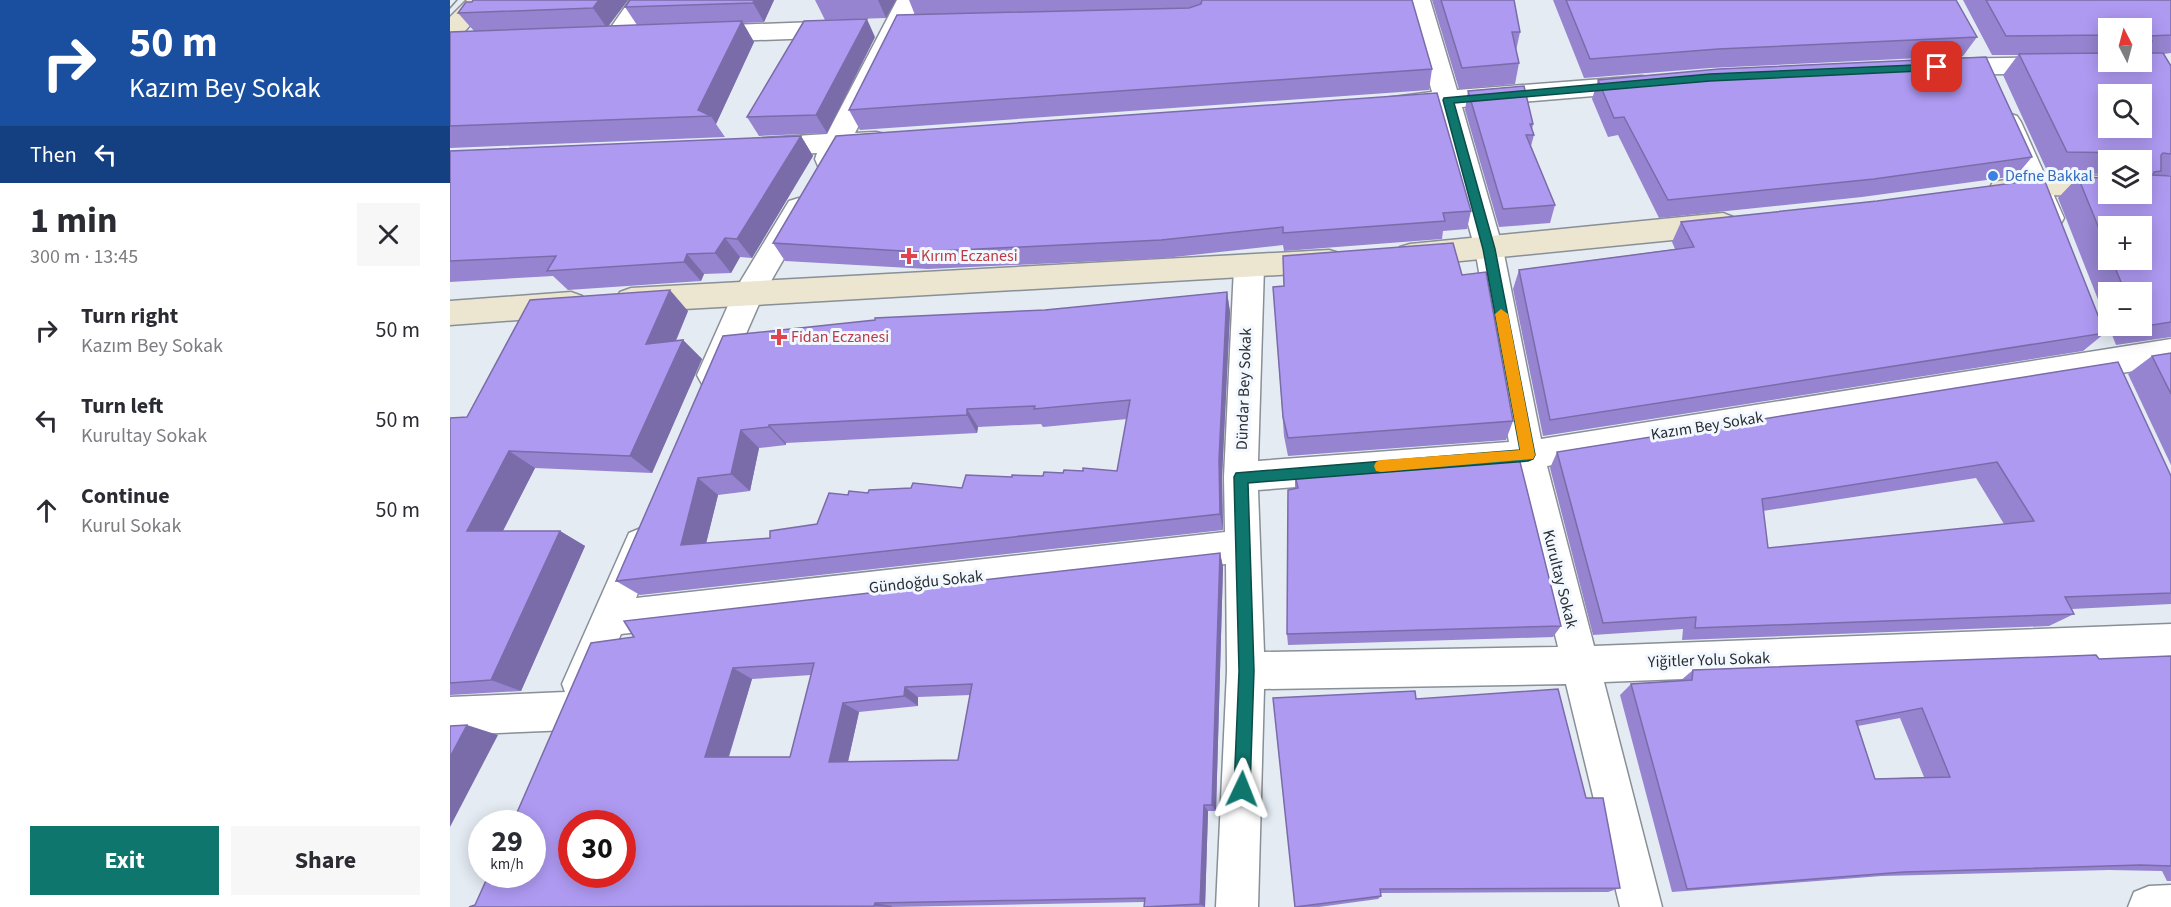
<!DOCTYPE html>
<meta charset="utf-8">
<style>
body{margin:0;font-family:"Source Sans 3",sans-serif;background:#f7f7f7;color:#2b2b33;height:100vh;display:flex;flex-direction:column;font-size:22px;white-space:nowrap}
*{box-sizing:border-box;margin:0}
p{font-size:20px;color:#7c7c81}
.icon{flex:none;width:33px;height:33px;fill:none;stroke:currentColor;stroke-width:2;stroke-linecap:round;stroke-linejoin:round}
.map{position:relative;flex:1;overflow:hidden}
.sheet{display:flex;flex-direction:column;background:#fff;width:450px}
.sheet>*{flex:none}
.banner{background:#1a4fa0;color:#fff;overflow:hidden}
.needle{width:39px;rotate:354deg}
.controls{position:absolute;left:1648px;top:18px;display:grid;gap:12px}
.controls a{display:grid;place-items:center;width:54px;height:54px;border-radius:0px;background:#fff;box-shadow:0 3px 15px #0003;font-size:30px}
.speed{position:absolute;left:18px;top:810px;display:flex;gap:12px;font-size:30px;font-weight:700;text-align:center}
.speed>*{display:grid;place-content:center;width:78px;height:78px;border-radius:50%;background:#fff;box-shadow:0 3px 15px #0003;line-height:1}
.speed small{font-size:15px;font-weight:400}
.speed .limit{border:9px solid #d22;background:#fff;color:#111}
.pin{position:absolute;display:grid;place-items:center;width:51px;height:51px;color:#fff;margin:-26px;border-radius:12px;box-shadow:0 3px 9px #0006}
.me{position:absolute;width:66px;margin:-33px;rotate:2deg;stroke-linejoin:round;filter:drop-shadow(0 0 4px #0008)}
.turn{display:flex;align-items:center;gap:21px;height:126px;padding:0 30px;font-size:27px}
.turn .icon{width:78px;height:78px;stroke-width:2.5}
.turn b{display:block;font-size:42px;line-height:51px}
.then{display:flex;align-items:center;height:57px;padding:0 30px;background:#0003;gap:12px;font-size:22px}
.round{display:grid;place-items:center;flex:none;width:63px;height:63px;border-radius:0px;background:#f7f7f7}
.headline{display:flex;align-items:center;justify-content:space-between;height:102px;padding:0 30px}
h1{font-size:36px;font-weight:700;line-height:45px}
.action{display:flex;gap:12px;margin-top:auto;padding:12px 30px}
.action a{flex:1;height:69px;border-radius:0px;background:#0f766e;color:#fff;font-size:24px;font-weight:700;line-height:69px;text-align:center}
.action a+a{background:#f7f7f7;color:#2b2b33}
ul{padding:0;list-style:none}
li{display:flex;align-items:center;gap:18px;height:90px;padding:0 30px}
li div{flex:1}
li b{display:block;font-size:22px}
li em{font-style:normal}
main{display:flex;flex:1;min-height:0}
.map>svg:first-child{display:block}
</style>
<main>
<section class="sheet">
<div class="banner">
<div class="turn"><svg class="icon" aria-label="right" viewBox="0 0 24 24"><path d="M7 20v-9h11M14 6l5 5-5 5"/></svg><div><b>50 m</b>Kazım Bey Sokak</div></div>
<div class="then">Then<svg class="icon" aria-label="left" viewBox="0 0 24 24"><path d="M17 20v-9H6M10 6l-5 5 5 5"/></svg></div>
</div>
<div class="headline"><div><h1>1 min</h1><p>300 m · 13:45</p></div><a class="round"><svg class="icon" aria-label="close" viewBox="0 0 24 24"><path d="M6 6l12 12M18 6L6 18"/></svg></a></div>
<ul>
<li><svg class="icon" aria-label="right" viewBox="0 0 24 24"><path d="M7 20v-9h11M14 6l5 5-5 5"/></svg><div><b>Turn right</b><p>Kazım Bey Sokak</p></div><em>50 m</em></li>
<li><svg class="icon" aria-label="left" viewBox="0 0 24 24"><path d="M17 20v-9H6M10 6l-5 5 5 5"/></svg><div><b>Turn left</b><p>Kurultay Sokak</p></div><em>50 m</em></li>
<li><svg class="icon" aria-label="ahead" viewBox="0 0 24 24"><path d="M12 20V5M6 11l6-6 6 6"/></svg><div><b>Continue</b><p>Kurul Sokak</p></div><em>50 m</em></li>
</ul>
<div class="action"><a>Exit</a><a>Share</a></div>
</section>
<div class="map">
<svg width="1721" height="907" viewBox="0 0 1721 907">
<rect width="100%" height="100%" fill="#e4ebf3"/>
<g fill="none" stroke-linecap="round" stroke-linejoin="round">
<defs>
<g id="minor">
<path d="M 180,0 L 204,0 L 175,43 L 166,45 L 157,43 L 154,37 Z"/>
<path d="M 447,0 L 471,0 L 405,133 L 426,132 L 435,134 L 439,141 L 435,148 L 395,152 L 388,166 L 378,169 L 368,166 L 365,159 L 367,153 L 313,156 L 304,154 L 300,147 L 304,140 L 313,138 L 377,134 Z"/>
<path d="M 956,0 L 980,0 L 1007,90 L 1192,76 L 1201,78 L 1205,84 L 1201,90 L 1192,92 L 1012,107 L 1053,249 L 1091,439 L 1721,339 L 1721,365 L 1097,466 L 1144,646 L 1721,624 L 1721,660 L 1154,682 L 1212,907 L 1170,907 L 1116,684 L 814,689 L 808,907 L 766,907 L 777,671 L 776,564 L 171,634 L 144,697 L 134,701 L 138,711 L 133,725 L 119,730 L 0,735 L 0,697 L 115,692 L 112,684 L 179,533 L 191,528 L 203,533 L 208,544 L 186,598 L 775,532 L 774,477 L 784,267 L 789,259 L 799,256 L 809,259 L 814,267 L 808,461 L 1059,442 L 1025,249 L 986,109 L 944,113 L 935,110 L 931,104 L 935,98 L 982,92 ZM 1065,470 L 1108,647 L 814,652 L 808,490 Z"/>
<path d="M 394,21 L 403,24 L 406,29 L 403,34 L 394,37 L 254,42 L 245,40 L 242,34 L 245,28 L 254,26 Z"/>
<path d="M 1605,57 L 1614,59 L 1618,65 L 1614,71 L 1605,73 L 1495,75 L 1486,73 L 1482,67 L 1486,61 L 1495,59 Z"/>
<path d="M 1558,113 L 1567,116 L 1571,122 L 1614,218 L 1610,225 L 1600,228 L 1590,225 L 1586,218 L 1545,122 L 1549,116 Z"/>
<path d="M 349,198 L 359,201 L 363,208 L 313,295 L 274,384 L 263,388 L 252,384 L 247,375 L 284,292 L 339,201 Z"/>
<path d="M 1721,885 L 1721,907 L 1678,907 L 1684,892 L 1699,886 Z"/>
</g>
<g id="secondary">
<path d="M 17,0 L 42,0 L 9,38 L 0,40 L 0,17 Z"/>
<path d="M 1587,175 L 1659,176 L 1659,194 L 1667,194 L 1659,196 L 1587,195 L 1553,199 L 1543,196 L 1539,189 L 1543,182 Z"/>
<path d="M 1273,213 L 1283,217 L 1287,224 L 1283,231 L 1273,235 L 960,266 L 950,263 L 946,255 L 950,247 L 960,244 Z"/>
<path d="M 879,250 L 889,253 L 894,261 L 889,269 L 879,272 L 181,312 L 170,308 L 166,300 L 170,292 L 181,288 Z"/>
<path d="M 121,292 L 132,296 L 136,304 L 132,312 L 121,316 L 0,325 L 0,301 Z"/>
</g>
</defs>
<use href="#minor" stroke="#888f96" stroke-width="3"/>
<use href="#secondary" stroke="#888f96" stroke-width="3"/>
<use href="#minor" fill="#fff" fill-rule="evenodd"/>
<use href="#secondary" fill="#ece5cf" fill-rule="evenodd"/>
<path stroke="#868b90" stroke-width="1.5" d="M 0,8 L 7,0"/>
</g>
<g fill="#9684d0" fill-rule="evenodd">
<path d="M 178,0 L 158,26 L 187,25 L 175,7 L 180,0 L 324,0 L 314,22 L 293,23 L 304,42 L 266,124 L 275,137 L 0,148 L 0,32 L 24,31 L 8,13 Z"/>
<path d="M 365,0 L 446,0 L 436,18 L 375,20 Z"/>
<path d="M 459,0 L 962,0 L 982,69 L 979,90 L 410,130 L 399,110 L 465,15 Z"/>
<path d="M 982,0 L 1064,0 L 1070,32 L 1066,51 L 1069,63 L 1065,84 L 1009,89 Z"/>
<path d="M 1103,0 L 1506,0 L 1527,37 L 1513,56 L 1260,68 L 1134,78 Z"/>
<path d="M 1513,0 L 1721,0 L 1721,53 L 1714,54 L 1721,66 L 1721,175 L 1707,175 L 1721,176 L 1721,337 L 1666,345 L 1608,198 L 1628,177 L 1692,194 L 1692,160 L 1659,160 L 1659,174 L 1598,173 L 1553,75 L 1568,55 L 1542,55 ZM 1659,28 L 1692,28 L 1692,62 L 1659,62 ZM 1659,226 L 1692,260 L 1659,260 ZM 1659,292 L 1692,292 L 1692,326 L 1659,326 Z"/>
<path d="M 425,37 L 377,133 L 309,136 L 297,117 Z"/>
<path d="M 1148,80 L 1582,157 L 1566,176 L 1412,197 L 1209,218 L 1168,135 L 1158,137 L 1142,99 Z"/>
<path d="M 1018,91 L 1083,124 L 1082,130 L 1084,135 L 1081,146 L 1105,205 L 1100,223 L 1049,227 L 1015,110 Z"/>
<path d="M 351,136 L 363,156 L 302,258 L 290,257 L 281,273 L 254,274 L 251,281 L 118,290 L 103,276 L 0,282 L 0,151 Z"/>
<path d="M 1021,211 L 1017,229 L 993,231 L 992,239 L 834,251 L 833,245 L 715,258 L 478,269 L 335,261 L 323,243 Z"/>
<path d="M 1231,222 L 1655,333 L 1633,351 L 1093,436 L 1063,289 L 1069,270 L 1225,249 L 1222,242 Z"/>
<path d="M 1012,275 L 1063,421 L 1056,440 L 838,456 L 834,436 L 823,287 Z"/>
<path d="M 777,292 L 780,312 L 772,477 L 773,530 L 190,595 L 166,581 L 273,336 L 595,310 ZM 677,419 L 667,471 L 633,471 L 593,476 L 562,477 L 512,488 L 398,495 L 367,524 L 320,538 L 256,543 L 268,495 L 300,491 L 309,448 L 336,445 L 336,443 L 527,433 L 528,427 L 591,424 L 593,427 Z"/>
<path d="M 238,311 L 226,341 L 233,340 L 252,359 L 202,473 L 85,468 L 53,531 L 110,531 L 135,546 L 71,691 L 0,695 L 0,418 L 17,417 Z"/>
<path d="M 1721,353 L 1721,465 L 1678,374 L 1702,356 Z"/>
<path d="M 1668,362 L 1721,476 L 1721,604 L 1622,609 L 1624,614 L 1599,626 L 1232,640 L 1233,629 L 1143,635 L 1100,468 L 1107,452 ZM 1526,478 L 1554,524 L 1318,548 L 1313,511 Z"/>
<path d="M 845,475 L 1111,626 L 1103,637 L 838,645 L 837,634 L 845,489 Z"/>
<path d="M 770,553 L 773,567 L 766,811 L 758,811 L 755,907 L 694,907 L 694,902 L 441,907 L 19,907 L 25,905 L 82,874 L 141,643 ZM 361,675 L 340,757 L 279,757 L 302,679 ZM 520,695 L 508,760 L 398,762 L 409,712 L 468,706 L 468,697 Z"/>
<path d="M 1721,656 L 1721,881 L 1717,881 L 1712,871 L 1659,870 L 1432,876 L 1222,892 L 1170,695 L 1181,684 L 1230,681 L 1243,670 L 1649,659 ZM 1450,718 L 1474,777 L 1425,779 L 1408,726 Z"/>
<path d="M 966,699 L 1136,798 L 1170,888 L 1158,892 L 930,893 L 931,896 L 928,899 L 869,907 L 845,907 Z"/>
</g>
<g fill="#7a6ca9">
<path d="M 149,0 L 178,0 L 157,28 L 143,8 Z"/>
<path d="M 304,0 L 324,0 L 314,22 L 303,3 Z"/>
<path d="M 428,0 L 446,0 L 436,18 Z"/>
<path d="M 417,19 L 425,37 L 377,133 L 366,115 Z"/>
<path d="M 292,21 L 304,42 L 266,124 L 261,116 L 248,110 Z"/>
<path d="M 351,136 L 363,156 L 302,258 L 287,239 Z"/>
<path d="M 275,238 L 290,257 L 281,273 L 265,253 Z"/>
<path d="M 237,254 L 254,274 L 251,281 L 234,262 Z"/>
<path d="M 220,290 L 238,311 L 216,363 L 196,344 Z"/>
<path d="M 777,292 L 780,312 L 772,477 L 773,530 L 770,514 L 769,460 Z"/>
<path d="M 233,340 L 252,359 L 202,473 L 180,456 Z"/>
<path d="M 517,409 L 528,427 L 527,433 L 517,415 Z"/>
<path d="M 319,425 L 336,443 L 336,445 L 319,427 Z"/>
<path d="M 291,430 L 309,448 L 300,491 L 281,474 Z"/>
<path d="M 59,451 L 85,468 L 45,546 L 17,531 Z"/>
<path d="M 248,478 L 268,495 L 252,560 L 231,545 Z"/>
<path d="M 110,531 L 135,546 L 71,691 L 41,680 Z"/>
<path d="M 770,553 L 773,567 L 766,811 L 762,805 Z"/>
<path d="M 283,668 L 302,679 L 276,765 L 255,757 Z"/>
<path d="M 455,687 L 468,697 L 468,706 L 454,696 Z"/>
<path d="M 393,703 L 409,712 L 396,770 L 379,762 Z"/>
<path d="M 17,725 L 48,735 L 0,827 L 0,757 Z"/>
<path d="M 754,805 L 758,811 L 755,907 L 750,904 Z"/>
<path d="M 425,903 L 442,906 L 441,907 L 424,906 Z"/>
</g>
<g fill="#af9af2" stroke="#7a6ca9" stroke-width="1.5" fill-rule="evenodd">
<path d="M 23,0 L 149,0 L 143,8 L 8,13 L 16,2 L 22,2 Z"/>
<path d="M 180,0 L 304,0 L 303,3 L 175,7 Z"/>
<path d="M 752,0 L 962,0 L 982,69 L 399,110 L 447,15 L 739,8 L 751,4 Z"/>
<path d="M 991,0 L 1064,0 L 1070,32 L 1062,32 L 1069,63 L 1012,68 Z"/>
<path d="M 1116,0 L 1506,0 L 1527,37 L 1268,49 L 1140,59 Z"/>
<path d="M 1536,0 L 1721,0 L 1721,35 L 1699,36 L 1702,41 L 1692,41 L 1692,28 L 1659,28 L 1659,35 L 1556,36 Z"/>
<path d="M 417,19 L 366,115 L 297,117 L 354,21 Z"/>
<path d="M 292,21 L 248,110 L 261,116 L 0,126 L 0,32 Z"/>
<path d="M 1659,53 L 1659,62 L 1692,62 L 1692,53 L 1713,53 L 1721,66 L 1721,154 L 1713,153 L 1711,155 L 1711,171 L 1704,172 L 1703,175 L 1721,176 L 1721,322 L 1690,327 L 1689,326 L 1692,326 L 1692,292 L 1675,292 L 1662,260 L 1692,260 L 1692,226 L 1659,226 L 1659,253 L 1628,177 L 1659,178 L 1659,194 L 1692,194 L 1692,160 L 1682,160 L 1682,155 L 1679,153 L 1617,152 L 1569,54 ZM 1659,94 L 1692,94 L 1692,128 L 1659,128 Z"/>
<path d="M 1536,57 L 1582,157 L 1424,179 L 1218,200 L 1174,117 L 1164,118 L 1148,80 L 1269,69 Z"/>
<path d="M 1074,86 L 1083,124 L 1080,124 L 1084,135 L 1076,135 L 1105,205 L 1053,209 L 1018,91 Z"/>
<path d="M 987,93 L 1021,211 L 993,213 L 995,221 L 833,233 L 833,227 L 711,240 L 469,252 L 323,243 L 386,136 Z"/>
<path d="M 351,136 L 287,239 L 275,238 L 265,253 L 237,254 L 234,262 L 97,271 L 106,256 L 0,261 L 0,151 Z"/>
<path d="M 1594,179 L 1655,333 L 1100,420 L 1069,270 L 1244,247 L 1231,222 L 1427,201 Z"/>
<path d="M 1003,243 L 1012,275 L 1036,272 L 1063,421 L 838,438 L 833,417 L 823,287 L 834,286 L 833,256 Z"/>
<path d="M 220,290 L 196,344 L 233,340 L 180,456 L 59,451 L 17,531 L 110,531 L 41,680 L 0,683 L 0,418 L 17,417 L 80,300 Z"/>
<path d="M 777,292 L 769,460 L 770,514 L 166,581 L 273,336 L 425,320 L 425,318 L 595,310 ZM 680,400 L 667,471 L 633,468 L 633,471 L 614,470 L 613,473 L 594,472 L 593,476 L 562,475 L 562,477 L 516,475 L 512,488 L 463,483 L 461,488 L 419,490 L 418,493 L 399,491 L 398,495 L 379,493 L 367,524 L 320,531 L 320,538 L 231,545 L 248,478 L 281,474 L 291,430 L 319,427 L 319,425 L 517,415 L 517,409 L 585,406 L 584,409 Z"/>
<path d="M 1721,353 L 1721,394 L 1702,356 Z"/>
<path d="M 1668,362 L 1721,476 L 1721,593 L 1615,597 L 1624,614 L 1245,628 L 1246,617 L 1153,623 L 1107,452 ZM 1547,462 L 1584,521 L 1318,548 L 1312,499 Z"/>
<path d="M 1069,458 L 1111,626 L 837,634 L 838,490 L 848,488 L 845,475 Z"/>
<path d="M 770,553 L 762,805 L 754,805 L 750,904 L 694,907 L 695,898 L 425,903 L 424,906 L 19,907 L 25,905 L 39,874 L 82,874 L 82,824 L 62,824 L 141,643 L 184,637 L 174,621 ZM 364,663 L 340,757 L 255,757 L 283,668 ZM 522,684 L 508,760 L 379,762 L 393,703 L 454,696 L 455,687 ZM 122,824 L 172,824 L 172,874 L 122,874 Z"/>
<path d="M 1646,655 L 1649,659 L 1721,656 L 1721,866 L 1690,865 L 1454,872 L 1237,889 L 1181,684 L 1242,680 L 1243,670 ZM 1472,708 L 1500,777 L 1425,779 L 1406,721 Z"/>
<path d="M 1108,689 L 1136,798 L 1153,798 L 1170,888 L 930,889 L 931,896 L 845,907 L 823,698 L 965,691 L 966,699 Z"/>
<path d="M 17,725 L 0,757 L 0,726 Z"/>
</g>
<path fill="#0f766e" stroke="#0a4d48" stroke-width="1.5" d="M 1487,64 L 1492,67 L 1491,70 L 1260,81 L 1004,103 L 1045,249 L 1085,455 L 1083,459 L 1078,461 L 798,483 L 804,671 L 800,789 L 798,795 L 792,797 L 786,795 L 784,789 L 789,671 L 784,477 L 786,473 L 1070,450 L 1033,249 L 993,100 L 994,98 L 1260,74 Z"/>
<path fill="#f59e0b" d="M 1051,309 L 1058,314 L 1085,455 L 1083,459 L 931,472 L 926,471 L 924,466 L 926,462 L 931,460 L 1070,450 L 1045,314 Z"/>
<circle fill="#3f7fe0" stroke="#f2f8ff" stroke-width="2" cx="1543" cy="176" r="6"/>
<g fill="#e0444e" stroke="#f2f8ff" stroke-width="2">
<path d="M456 247h6v6h6v6h-6v6h-6v-6h-6v-6h6z"/>
<path d="M326 328h6v6h6v6h-6v6h-6v-6h-6v-6h6z"/>
</g>
<g text-anchor="middle" dominant-baseline="central" stroke-width="6" stroke-linejoin="round" paint-order="stroke">
<g font-size="16" fill="#366cbe" stroke="#f2f8ff" text-anchor="start">
<text x="1555" y="176">Defne Bakkal</text>
</g>
<g font-size="16" fill="#be3a42" stroke="#f2f8ff" text-anchor="start">
<text x="471" y="256">Kırım Eczanesi</text>
<text x="341" y="337">Fidan Eczanesi</text>
</g>
<g font-size="16" fill="#2a2c2f" stroke="#f2f8ff">
<text transform="translate(794 389) rotate(-88)">Dündar Bey Sokak</text>
<text transform="translate(1257 426) rotate(-9)">Kazım Bey Sokak</text>
<text transform="translate(1110 579) rotate(76)">Kurultay Sokak</text>
<text transform="translate(476 582) rotate(-6)">Gündoğdu Sokak</text>
<text transform="translate(1259 660) rotate(-2)">Yiğitler Yolu Sokak</text>
</g>
</g>
</svg>
<div class="controls">
<a><svg class="needle" viewBox="-14 -14 28 28"><path d="M0-13l5 13h-10z" fill="#e53935"/><path d="M0 13l5-13h-10z" fill="#7c7c81"/></svg></a>
<a><svg class="icon" aria-label="search" viewBox="0 0 24 24"><circle cx="10" cy="10" r="6"/><path d="M15 15l6 6"/></svg></a>
<a><svg class="icon" aria-label="layers" viewBox="0 0 24 24"><path d="M12 4l9 5-9 5-9-5zM3 14l9 5 9-5"/></svg></a>
<a>+</a>
<a>−</a>
</div>
<div class="speed"><div>29<small>km/h</small></div><div class="limit">30</div></div>
<div class="pin" style="left:1487px;top:67px;background:#d93025"><svg class="icon" aria-label="arrive" viewBox="0 0 24 24"><path d="M6 21V4h12l-3 4 3 4H6"/></svg></div>
<svg class="me" style="left:792px;top:789px" viewBox="-20 -20 40 40"><path d="M0-17L14 15 0 8-14 15z" fill="#0f766e" stroke="#fff" stroke-width="4"/></svg>
</div>
</main>
